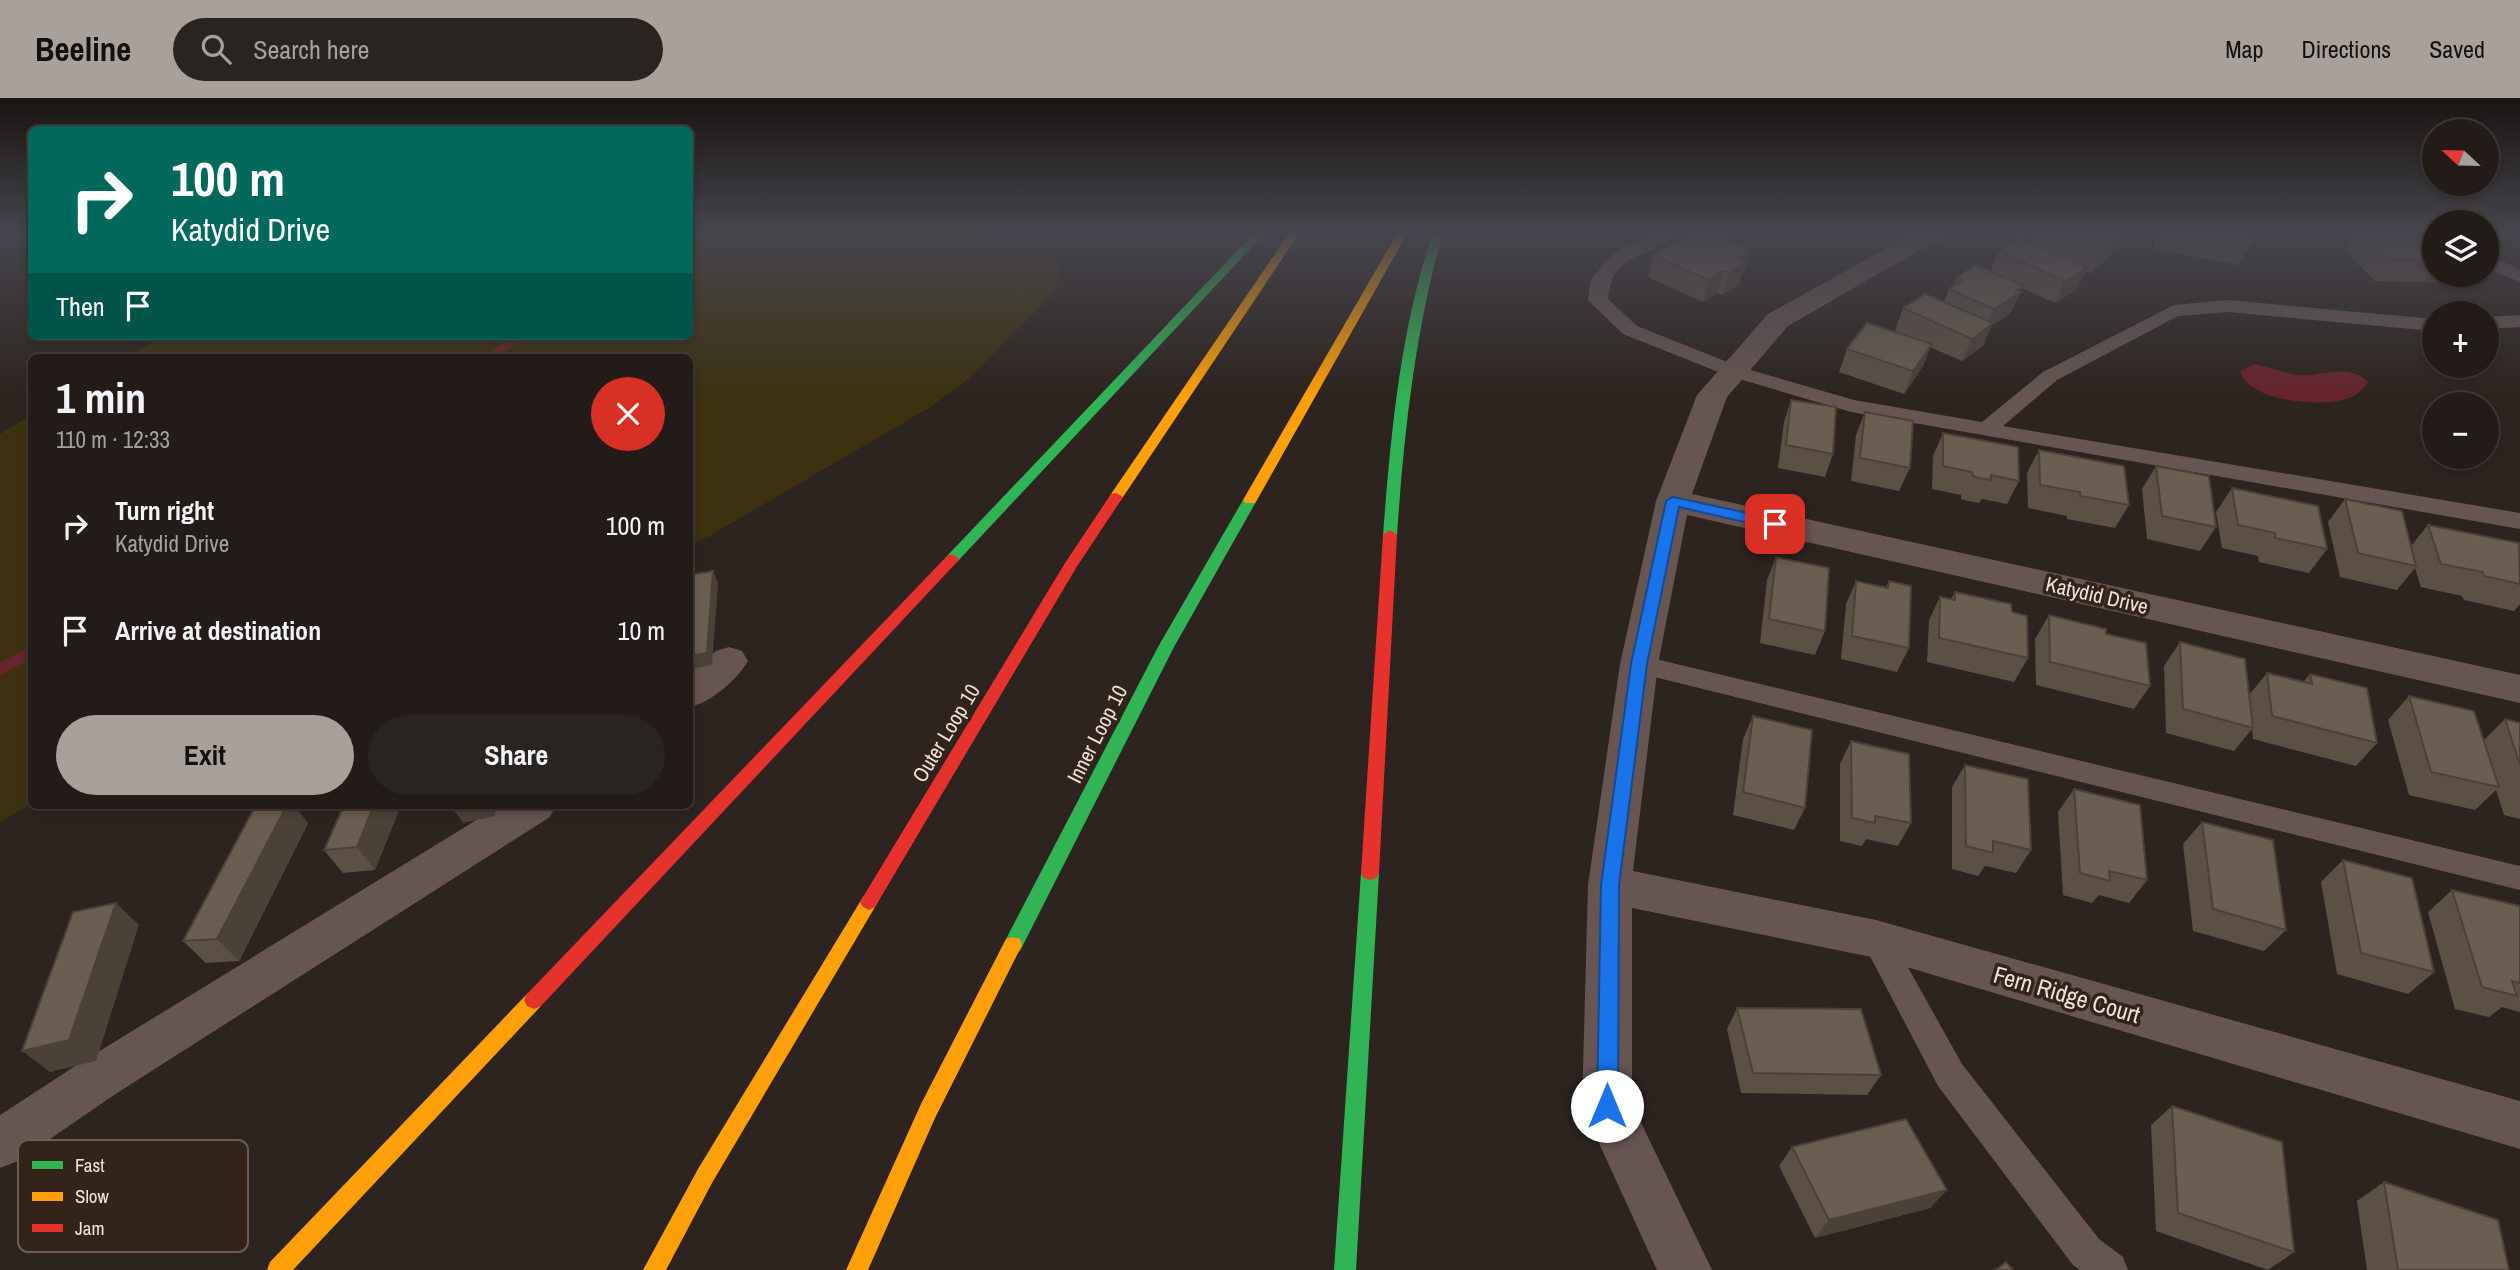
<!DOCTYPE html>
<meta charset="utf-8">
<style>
body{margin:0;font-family:"Archivo Narrow",sans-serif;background:#2a2420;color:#f1f3f6;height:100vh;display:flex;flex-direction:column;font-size:26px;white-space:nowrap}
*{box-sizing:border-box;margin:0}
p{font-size:23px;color:#a2a1a1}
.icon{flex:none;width:38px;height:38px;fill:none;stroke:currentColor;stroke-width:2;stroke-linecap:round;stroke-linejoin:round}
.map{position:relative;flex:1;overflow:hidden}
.panel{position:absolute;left:28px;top:256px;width:665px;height:455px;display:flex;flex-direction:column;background:#221b17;border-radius:10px;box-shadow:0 4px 10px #0003,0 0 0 2px #3f3936}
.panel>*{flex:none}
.top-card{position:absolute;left:28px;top:28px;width:665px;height:214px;border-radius:10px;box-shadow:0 4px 10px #0003,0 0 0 2px #3f3936;background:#00695c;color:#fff;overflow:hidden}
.needle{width:46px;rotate:292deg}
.controls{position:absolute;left:2422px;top:21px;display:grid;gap:14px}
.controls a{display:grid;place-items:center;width:77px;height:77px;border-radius:50%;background:#221b17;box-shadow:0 4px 10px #0003,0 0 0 2px #3f3936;font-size:35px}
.pin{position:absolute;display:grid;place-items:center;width:60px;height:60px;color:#fff;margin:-30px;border-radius:14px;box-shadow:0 4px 10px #0006}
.me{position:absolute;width:77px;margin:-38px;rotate:0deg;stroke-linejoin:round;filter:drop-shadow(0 0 5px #0008)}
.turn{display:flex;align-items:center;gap:24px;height:147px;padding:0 28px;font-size:32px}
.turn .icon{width:91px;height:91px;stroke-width:2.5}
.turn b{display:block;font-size:49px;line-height:60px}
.then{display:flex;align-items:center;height:66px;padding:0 28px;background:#0003;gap:14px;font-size:26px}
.round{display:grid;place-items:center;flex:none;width:74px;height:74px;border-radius:37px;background:#2a2420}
.summary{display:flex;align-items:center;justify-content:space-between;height:119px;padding:0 28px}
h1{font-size:42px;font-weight:800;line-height:52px}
.primary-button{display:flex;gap:14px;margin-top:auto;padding:14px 28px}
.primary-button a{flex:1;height:80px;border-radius:42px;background:#aaa09a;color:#111;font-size:28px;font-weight:800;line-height:80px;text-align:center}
.primary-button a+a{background:#2a2420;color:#f1f3f6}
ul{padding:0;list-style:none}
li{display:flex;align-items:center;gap:21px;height:105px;padding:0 28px}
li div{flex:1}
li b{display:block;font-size:26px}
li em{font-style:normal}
header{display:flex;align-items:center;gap:42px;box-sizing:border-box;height:98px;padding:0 35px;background:#aaa09a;color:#111}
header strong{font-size:33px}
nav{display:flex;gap:38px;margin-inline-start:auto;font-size:24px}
.search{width:490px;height:63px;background:#2a2420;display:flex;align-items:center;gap:18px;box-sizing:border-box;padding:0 24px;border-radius:38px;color:#a2a1a1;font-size:26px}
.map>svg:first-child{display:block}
</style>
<header>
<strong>Beeline</strong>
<div class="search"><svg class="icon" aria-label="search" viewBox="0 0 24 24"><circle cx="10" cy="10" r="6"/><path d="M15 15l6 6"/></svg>Search here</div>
<nav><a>Map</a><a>Directions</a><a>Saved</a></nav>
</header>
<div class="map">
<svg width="2520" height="1172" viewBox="0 0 2520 1172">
<rect width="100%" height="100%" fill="#2d241f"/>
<g fill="#3d3110">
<path d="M 690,134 L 984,134 L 1028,146 L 1061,166 L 1055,194 L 967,282 L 927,311 L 711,437 L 690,447 L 690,259 L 127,259 L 162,238 L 690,238 Z"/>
<path d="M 31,317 L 31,706 L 0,724 L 0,336 Z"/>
</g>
<path fill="#66252c" d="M 2254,266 C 2269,269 2284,275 2298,277 C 2321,279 2350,264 2368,284 C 2363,292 2355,299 2346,301 C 2320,309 2249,304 2240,273 Z"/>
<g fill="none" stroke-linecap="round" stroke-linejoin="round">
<g fill="#66252c" fill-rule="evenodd">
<path d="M 514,238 L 528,238 L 497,259 L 483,259 Z"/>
<path d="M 32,547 L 32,560 L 0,578 L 0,565 Z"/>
</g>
<g fill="#665551" fill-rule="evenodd">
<path d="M 1656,134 L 1678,134 C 1654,162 1612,150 1608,201 L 1637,228 L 1740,269 L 1854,302 L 1982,324 L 2043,274 L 2174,207 L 2227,202 L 2434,221 L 2434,233 L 2227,214 L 2178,218 L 2057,282 L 2003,328 L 2520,415 L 2520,431 L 1851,314 L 1726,277 L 1623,236 L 1588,202 L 1591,181 L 1614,155 Z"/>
<path d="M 2487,157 L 2520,171 L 2520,184 L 2487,170 Z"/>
<path d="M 2520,217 L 2520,229 L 2487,231 L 2487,219 Z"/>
<path d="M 1639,557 L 2520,768 L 2520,792 L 1630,573 L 1626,566 L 1630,559 Z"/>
<path d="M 1876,828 L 1887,832 L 1962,966 L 2099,1141 L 2123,1159 L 2128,1172 L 2080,1172 L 2073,1167 L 1938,988 L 1861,841 L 1865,832 Z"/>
</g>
<g fill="#665551" fill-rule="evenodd">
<path d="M 1916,134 L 1950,134 L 1946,140 L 1916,154 L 1788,228 L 1727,299 L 1692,396 L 2520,577 L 2520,605 L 1687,417 L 1658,566 L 1633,773 L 1876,822 L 2520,1003 L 2520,1051 L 1876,860 L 1632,810 L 1632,1006 L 1712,1172 L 1657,1172 L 1582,1008 L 1588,787 L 1620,566 L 1656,403 L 1697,297 L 1768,216 Z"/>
<path d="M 729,549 L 742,553 L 748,563 C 737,582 711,604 690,609 L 690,574 L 716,553 Z"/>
<path d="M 501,707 L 556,707 L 550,719 L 114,997 L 18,1063 L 0,1070 L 0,1017 L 80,965 Z"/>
</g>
<g fill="#30b455" fill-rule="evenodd">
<path d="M 1255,134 L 1266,134 L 957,464 L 947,464 L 945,461 L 947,458 Z"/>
<path d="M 1433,134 L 1443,134 C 1415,233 1404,334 1397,437 L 1390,442 L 1383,437 C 1391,335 1400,232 1433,134 Z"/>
<path d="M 1250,398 L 1257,402 L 1174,549 L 1020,853 L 1013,855 L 1006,853 L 1004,847 L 1006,841 L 1158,549 L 1243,402 Z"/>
<path d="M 1370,768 L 1376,770 L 1379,775 L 1356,1172 L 1334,1172 L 1361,775 L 1364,770 Z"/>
</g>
<g fill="#ff9f0a" fill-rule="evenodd">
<path d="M 1290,134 L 1300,134 L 1121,402 L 1111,402 L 1109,399 L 1111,396 Z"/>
<path d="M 1398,134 L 1408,134 L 1257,402 L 1255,405 L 1245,405 L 1243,402 Z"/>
<path d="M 869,796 L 875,799 L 878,804 L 875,809 L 712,1085 L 666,1172 L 643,1172 L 698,1071 L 863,799 Z"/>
<path d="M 1013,839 L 1020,841 L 1022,847 L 935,1020 L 868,1172 L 846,1172 L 921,1006 L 1006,841 Z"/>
<path d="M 534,893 L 541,896 L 544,902 L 541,908 L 293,1172 L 267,1172 L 270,1164 L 527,896 Z"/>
</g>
<g fill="#e5322d" fill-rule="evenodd">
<path d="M 1116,395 L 1123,399 L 1076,470 L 875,809 L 869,812 L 863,809 L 860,804 L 863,799 L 1065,465 L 1111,396 Z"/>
<path d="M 1390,432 L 1397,437 L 1379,775 L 1376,780 L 1370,782 L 1364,780 L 1361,775 L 1383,437 Z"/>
<path d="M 952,456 L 959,461 L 957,464 L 541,908 L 534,911 L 527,908 L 524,902 L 527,896 L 947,458 Z"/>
</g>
</g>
<g fill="#5c5044">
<path d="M 1796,134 L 1834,134 L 1826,137 L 1821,134 L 1808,140 Z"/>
<path d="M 2036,134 L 2123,134 L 2112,156 L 2091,175 L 2086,173 L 2076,192 L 2055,205 L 2022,190 L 2010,216 L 1991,228 L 1983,248 L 1962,263 L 1930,249 L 1923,268 L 1904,296 L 1839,274 L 1847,251 L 1895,233 L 1903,210 L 1944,204 L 1949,191 L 1953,188 L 1956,180 L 1990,174 L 1999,153 L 2031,145 Z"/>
<path d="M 2154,134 L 2250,134 L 2251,145 L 2238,167 L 2154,151 Z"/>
<path d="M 2355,134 L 2434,134 L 2434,177 L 2464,177 L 2458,185 L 2375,183 L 2344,151 Z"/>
<path d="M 1751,152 L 1744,174 L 1742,176 L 1739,186 L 1723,197 L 1717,195 L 1703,204 L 1648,179 L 1653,157 Z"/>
<path d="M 1791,302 L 1833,356 L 1825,379 L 1778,370 L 1784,324 Z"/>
<path d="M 1865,314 L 1910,370 L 1899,393 L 1851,383 L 1856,337 Z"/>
<path d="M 1943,335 L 2019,383 L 2007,406 L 1982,401 L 1979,405 L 1968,403 L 1961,401 L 1961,397 L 1932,391 L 1933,358 Z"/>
<path d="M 2039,352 L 2129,407 L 2115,430 L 2067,421 L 2067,418 L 2028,410 L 2027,375 Z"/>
<path d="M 2156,368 L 2216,429 L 2200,453 L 2147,441 L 2142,391 Z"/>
<path d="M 2232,390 L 2327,451 L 2309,475 L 2259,464 L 2258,458 L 2222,450 L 2216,414 Z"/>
<path d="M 2345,401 L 2411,448 L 2428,427 L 2520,447 L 2520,506 L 2514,513 L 2464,502 L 2462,498 L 2421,489 L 2415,470 L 2397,492 L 2340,479 L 2328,424 Z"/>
<path d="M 1776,459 L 1825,533 L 1815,557 L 1760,545 L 1767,482 Z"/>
<path d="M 1856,483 L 1886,489 L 1889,483 L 1909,550 L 1897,574 L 1841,561 L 1846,506 Z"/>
<path d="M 1955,494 L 2012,514 L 2028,560 L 2014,584 L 1927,564 L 1929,522 L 1940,499 L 1951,501 Z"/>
<path d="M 2049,517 L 2106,536 L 2150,588 L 2134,611 L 2036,587 L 2035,541 Z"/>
<path d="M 2180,544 L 2249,597 L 2267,575 L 2303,584 L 2310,576 L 2377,645 L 2356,668 L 2253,641 L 2252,631 L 2234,653 L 2166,635 L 2164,568 Z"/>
<path d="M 2409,598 L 2484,642 L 2505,621 L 2520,625 L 2520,721 L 2504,717 L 2496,692 L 2475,712 L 2409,697 L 2388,622 Z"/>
<path d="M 1753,618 L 1805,710 L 1794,732 L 1733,717 L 1743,641 Z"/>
<path d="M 1851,643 L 1911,725 L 1898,748 L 1866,741 L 1862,748 L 1840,743 L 1840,666 Z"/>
<path d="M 1965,667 L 2031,752 L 2016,775 L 1985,768 L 1978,778 L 1952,771 L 1952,689 Z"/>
<path d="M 2074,691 L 2147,782 L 2129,805 L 2099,797 L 2092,805 L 2063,797 L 2058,714 Z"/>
<path d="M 256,707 L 293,707 L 308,725 L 239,863 L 206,865 L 183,843 Z"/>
<path d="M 344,707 L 401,707 L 375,772 L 343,775 L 324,752 Z"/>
<path d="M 2202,724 L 2286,832 L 2264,853 L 2193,833 L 2183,746 Z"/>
<path d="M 2343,762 L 2434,874 L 2408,896 L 2337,876 L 2321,784 Z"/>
<path d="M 2452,792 L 2520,808 L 2520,914 L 2502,909 L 2489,919 L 2455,911 L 2428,814 Z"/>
<path d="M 1737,910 L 1881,977 L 1867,997 L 1741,995 L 1727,931 Z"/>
<path d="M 2172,1008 L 2294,1154 L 2268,1172 L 2156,1133 L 2151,1027 Z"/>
<path d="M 1792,1049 L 1947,1092 L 1930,1110 L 1815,1140 L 1779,1068 Z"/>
<path d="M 2384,1084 L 2509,1172 L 2367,1172 L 2357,1103 Z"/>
</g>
<g fill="#4b4137">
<path d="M 1810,134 L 1821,134 L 1808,140 Z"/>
<path d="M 2123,134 L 2112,156 L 2091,175 L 2101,153 Z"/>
<path d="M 1751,152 L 1744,174 L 1742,176 L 1739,186 L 1723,197 L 1729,175 L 1737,161 Z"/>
<path d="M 2087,170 L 2076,192 L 2055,205 L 2065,183 Z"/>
<path d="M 1723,173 L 1717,195 L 1703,204 L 1709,182 Z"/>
<path d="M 2024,188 L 2010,216 L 1991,228 L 1983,248 L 1962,263 L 1972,241 L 1985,231 L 1994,211 Z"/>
<path d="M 1932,246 L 1923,268 L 1904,296 L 1913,273 Z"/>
<path d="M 713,473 L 718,485 L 712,567 L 690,571 L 690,558 Z"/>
<path d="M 287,707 L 293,707 L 308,725 L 239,863 L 217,841 Z"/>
<path d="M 374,707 L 401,707 L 375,772 L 357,749 Z"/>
<path d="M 450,707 L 497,707 L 495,718 L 463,725 Z"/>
<path d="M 116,805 L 139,827 L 96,963 L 50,974 L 22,953 Z"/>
<path d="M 1947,1092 L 1930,1110 L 1815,1140 L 1829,1122 Z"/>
</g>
<g fill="#6b5d4f" stroke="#4b4137" stroke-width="2">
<path d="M 1692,134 L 1707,134 L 1751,152 L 1737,161 L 1745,164 L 1729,175 L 1723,173 L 1709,182 L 1653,157 Z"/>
<path d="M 2050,134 L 2123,134 L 2101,153 Z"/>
<path d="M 2189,134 L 2250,134 L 2251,145 Z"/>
<path d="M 2362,134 L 2434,134 L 2434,162 L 2390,161 Z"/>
<path d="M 2021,140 L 2087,170 L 2065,183 L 1999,153 Z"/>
<path d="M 1975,167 L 2024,188 L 2017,192 L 2021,194 L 1994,211 L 1949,191 L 1962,182 L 1956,180 Z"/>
<path d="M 1925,196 L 1993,225 L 1972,241 L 1903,210 Z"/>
<path d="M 1867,225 L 1932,246 L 1913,273 L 1847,251 Z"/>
<path d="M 1791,302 L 1836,309 L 1833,356 L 1786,347 Z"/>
<path d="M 1865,314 L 1913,323 L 1910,370 L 1860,360 Z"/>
<path d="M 1943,335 L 2018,349 L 2019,383 L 1991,377 L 1991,382 L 1979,380 L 1973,378 L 1972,374 L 1943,368 Z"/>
<path d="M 2039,352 L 2124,368 L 2129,407 L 2080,398 L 2080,394 L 2040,387 Z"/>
<path d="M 2156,368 L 2209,378 L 2216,429 L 2162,418 Z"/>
<path d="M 2232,390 L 2318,408 L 2327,451 L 2275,440 L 2275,435 L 2238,427 Z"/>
<path d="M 2345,401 L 2402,413 L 2416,468 L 2358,455 Z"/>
<path d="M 2428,427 L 2519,445 L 2520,486 L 2484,478 L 2483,474 L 2441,466 Z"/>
<path d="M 1776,459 L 1829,470 L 1825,533 L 1769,521 Z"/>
<path d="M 713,473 L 707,555 L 690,558 L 690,477 Z"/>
<path d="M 1856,483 L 1888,490 L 1889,483 L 1911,488 L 1909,550 L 1852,538 Z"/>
<path d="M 1955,494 L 2011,506 L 2012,514 L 2027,518 L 2028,560 L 1939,540 L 1940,499 L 1955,502 Z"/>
<path d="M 2049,517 L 2106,531 L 2106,536 L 2146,545 L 2150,588 L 2050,564 Z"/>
<path d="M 2180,544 L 2245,561 L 2253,630 L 2183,611 Z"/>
<path d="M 2267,575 L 2312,586 L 2310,576 L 2367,590 L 2377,645 L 2272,618 Z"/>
<path d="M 2409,598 L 2474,613 L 2499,689 L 2431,674 Z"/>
<path d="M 1753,618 L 1812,632 L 1805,710 L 1743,694 Z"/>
<path d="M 2505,621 L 2520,625 L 2520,667 Z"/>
<path d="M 1851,643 L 1909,656 L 1911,725 L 1875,718 L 1875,725 L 1852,720 Z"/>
<path d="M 1965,667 L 2028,681 L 2031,752 L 1993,743 L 1993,755 L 1966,748 Z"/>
<path d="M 2074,691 L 2140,707 L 2147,782 L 2109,773 L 2110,783 L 2080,775 Z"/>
<path d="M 256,707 L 287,707 L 217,841 L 183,843 Z"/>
<path d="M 344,707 L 374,707 L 357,749 L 324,752 Z"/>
<path d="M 2202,724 L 2273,742 L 2286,832 L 2213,811 Z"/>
<path d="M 2343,762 L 2412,780 L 2434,874 L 2361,855 Z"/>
<path d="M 2452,792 L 2520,808 L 2520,885 L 2512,883 L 2517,898 L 2482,889 Z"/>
<path d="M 116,805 L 69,942 L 22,953 L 73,814 Z"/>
<path d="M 1737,910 L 1861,911 L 1881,977 L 1753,975 Z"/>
<path d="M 2172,1008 L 2282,1044 L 2294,1154 L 2178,1115 Z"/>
<path d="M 1906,1021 L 1947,1092 L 1829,1122 L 1792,1049 Z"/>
<path d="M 2384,1084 L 2498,1122 L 2509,1172 L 2398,1172 Z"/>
<path d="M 2006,1164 L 2013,1172 L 1996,1172 Z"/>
</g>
<linearGradient id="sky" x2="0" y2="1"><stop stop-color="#191411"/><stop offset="0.45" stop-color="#46454d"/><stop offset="1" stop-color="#46454d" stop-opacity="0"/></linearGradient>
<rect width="2520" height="298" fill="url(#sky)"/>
<path fill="#1a73e8" stroke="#114b97" stroke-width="2" d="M 1673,399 L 1775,421 L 1782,426 L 1775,431 L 1679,409 L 1647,566 L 1619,787 L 1618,1008 L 1615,1015 L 1607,1018 L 1600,1015 L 1597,1008 L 1601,787 L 1631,566 L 1666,403 Z"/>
<g text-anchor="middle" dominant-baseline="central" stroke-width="7" stroke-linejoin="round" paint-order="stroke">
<g font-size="21" fill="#ede3dc" stroke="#332319">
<text transform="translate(2097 497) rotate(13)">Katydid Drive</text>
<text transform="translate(946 635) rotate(-59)">Outer Loop 10</text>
<text transform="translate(1097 636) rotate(-63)">Inner Loop 10</text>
</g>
<g font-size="24" fill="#ede3dc" stroke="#332319">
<text transform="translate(2067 896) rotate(16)">Fern Ridge Court</text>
</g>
</g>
<rect x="18" y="1042" width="230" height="112" rx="10" fill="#332319" stroke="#6b5d54" stroke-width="2"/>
<rect x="32" y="1063" width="31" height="8" fill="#30b455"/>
<rect x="32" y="1094" width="31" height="9" fill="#ff9f0a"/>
<rect x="32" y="1126" width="31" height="8" fill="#e5322d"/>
<g font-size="19" fill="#ede3dc">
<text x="75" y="1074">Fast</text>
<text x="75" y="1105">Slow</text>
<text x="75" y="1137">Jam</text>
</g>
</svg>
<div class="controls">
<a><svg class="needle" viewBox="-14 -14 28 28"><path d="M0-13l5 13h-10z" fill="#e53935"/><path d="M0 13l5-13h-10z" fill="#a2a1a1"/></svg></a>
<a><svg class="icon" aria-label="layers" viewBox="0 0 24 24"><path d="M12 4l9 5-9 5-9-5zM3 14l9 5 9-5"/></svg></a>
<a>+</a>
<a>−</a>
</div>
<div class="pin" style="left:1775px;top:426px;background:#d93025"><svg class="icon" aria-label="arrive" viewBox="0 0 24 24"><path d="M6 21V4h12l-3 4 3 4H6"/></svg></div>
<svg class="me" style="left:1607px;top:1008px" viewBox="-20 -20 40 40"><circle r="19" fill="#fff"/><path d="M0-13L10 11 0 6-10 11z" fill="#1a73e8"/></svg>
<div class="top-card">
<div class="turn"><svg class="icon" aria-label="right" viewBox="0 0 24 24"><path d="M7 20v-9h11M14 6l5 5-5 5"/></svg><div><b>100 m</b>Katydid Drive</div></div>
<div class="then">Then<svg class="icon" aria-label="arrive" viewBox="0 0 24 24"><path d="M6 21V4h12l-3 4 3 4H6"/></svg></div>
</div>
<section class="panel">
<div class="summary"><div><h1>1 min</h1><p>110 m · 12:33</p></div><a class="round" style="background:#d93025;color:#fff"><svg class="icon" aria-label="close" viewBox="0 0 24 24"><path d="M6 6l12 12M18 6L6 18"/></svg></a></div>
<ul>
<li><svg class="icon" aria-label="right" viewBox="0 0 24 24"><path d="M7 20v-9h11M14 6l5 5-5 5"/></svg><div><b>Turn right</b><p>Katydid Drive</p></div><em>100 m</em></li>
<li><svg class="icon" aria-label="arrive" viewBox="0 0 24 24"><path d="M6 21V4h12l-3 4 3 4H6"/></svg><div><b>Arrive at destination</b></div><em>10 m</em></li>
</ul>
<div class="primary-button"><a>Exit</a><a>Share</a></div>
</section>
</div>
